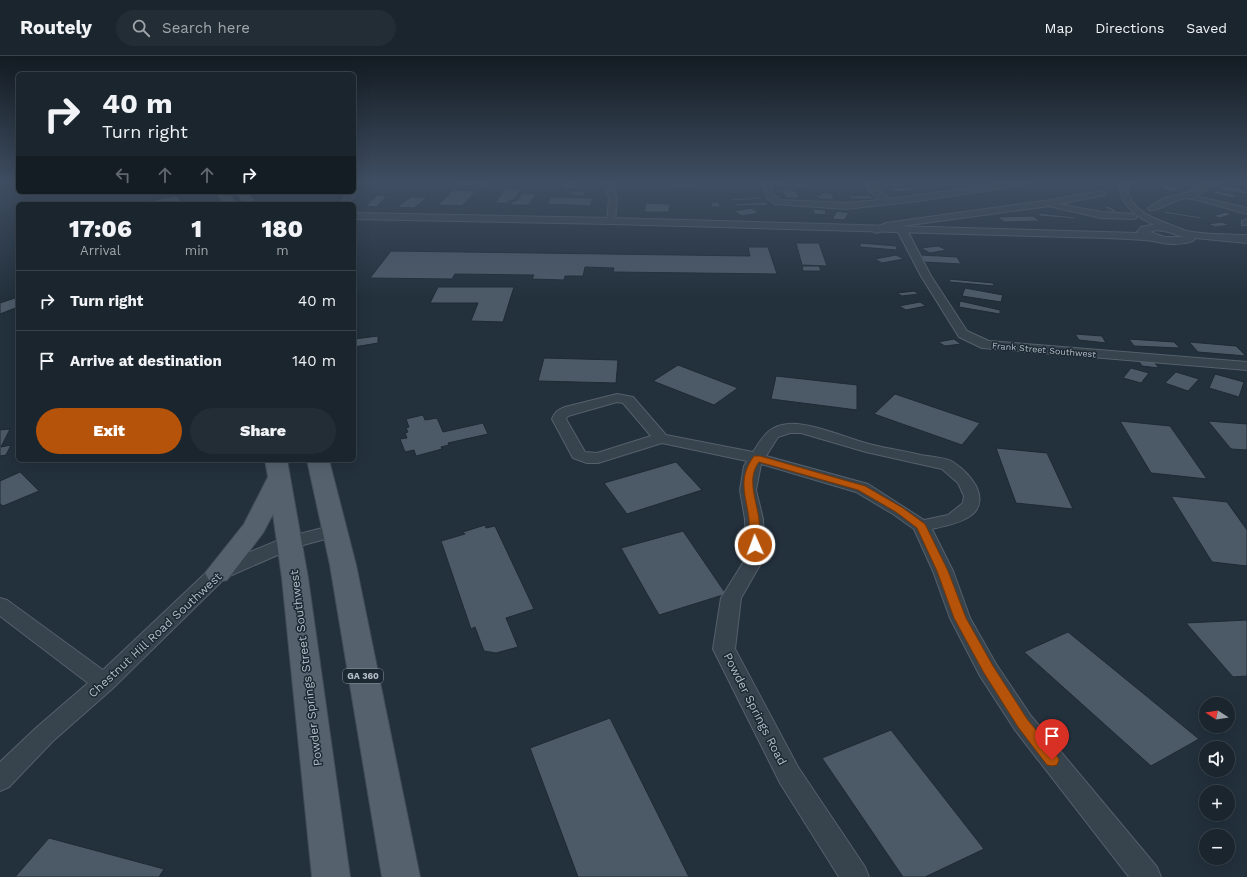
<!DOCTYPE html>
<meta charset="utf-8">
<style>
body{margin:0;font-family:"Work Sans",sans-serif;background:#232d36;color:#f1f3f6;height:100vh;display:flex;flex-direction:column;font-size:15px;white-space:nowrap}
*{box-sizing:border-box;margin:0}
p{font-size:13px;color:#9fa5aa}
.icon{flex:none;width:22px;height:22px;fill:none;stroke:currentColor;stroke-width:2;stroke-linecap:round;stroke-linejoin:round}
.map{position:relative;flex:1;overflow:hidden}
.side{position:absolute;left:16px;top:146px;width:340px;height:260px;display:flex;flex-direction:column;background:#1a252e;border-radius:6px;box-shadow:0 4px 16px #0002,0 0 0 1px #38424a}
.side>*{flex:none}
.guide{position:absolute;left:16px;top:16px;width:340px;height:122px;border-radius:6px;box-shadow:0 4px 16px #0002,0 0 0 1px #38424a;background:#1a252e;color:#f1f3f6;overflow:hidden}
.needle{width:26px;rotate:282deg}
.tools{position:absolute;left:1199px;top:641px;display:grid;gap:8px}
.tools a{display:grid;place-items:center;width:36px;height:36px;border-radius:50%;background:#1a252e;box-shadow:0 4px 16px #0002,0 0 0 1px #38424a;font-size:20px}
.pin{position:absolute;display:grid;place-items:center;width:34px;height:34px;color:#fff;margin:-41px -17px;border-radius:50% 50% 50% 0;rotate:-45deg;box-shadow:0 0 4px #0007}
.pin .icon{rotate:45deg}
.me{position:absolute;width:44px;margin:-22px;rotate:358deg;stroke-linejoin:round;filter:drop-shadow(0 0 3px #0008)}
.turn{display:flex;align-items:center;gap:14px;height:84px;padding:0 20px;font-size:18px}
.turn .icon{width:52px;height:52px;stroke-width:2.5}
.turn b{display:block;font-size:28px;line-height:34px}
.lanes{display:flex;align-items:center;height:38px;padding:0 20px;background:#0003;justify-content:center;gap:20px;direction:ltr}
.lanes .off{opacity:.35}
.eta{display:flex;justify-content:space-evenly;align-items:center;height:68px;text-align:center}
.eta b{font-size:24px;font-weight:800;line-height:28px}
.button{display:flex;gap:8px;margin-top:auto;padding:8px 20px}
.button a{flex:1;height:46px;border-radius:24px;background:#b45309;color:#fff;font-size:16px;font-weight:800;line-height:46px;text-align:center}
.button a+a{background:#232d36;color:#f1f3f6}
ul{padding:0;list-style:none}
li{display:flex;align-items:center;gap:12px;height:60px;padding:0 20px;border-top:1px solid #38424a}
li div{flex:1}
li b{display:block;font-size:15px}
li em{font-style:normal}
header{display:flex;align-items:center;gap:24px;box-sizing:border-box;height:56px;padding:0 20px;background:#1a252e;border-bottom:1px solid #38424a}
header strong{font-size:19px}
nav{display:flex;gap:22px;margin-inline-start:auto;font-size:14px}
.search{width:280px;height:36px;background:#232d36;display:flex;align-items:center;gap:10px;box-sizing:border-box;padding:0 14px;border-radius:22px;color:#9fa5aa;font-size:15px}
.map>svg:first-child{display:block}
</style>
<header>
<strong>Routely</strong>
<div class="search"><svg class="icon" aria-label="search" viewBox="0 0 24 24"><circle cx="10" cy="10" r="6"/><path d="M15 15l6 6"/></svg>Search here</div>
<nav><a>Map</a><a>Directions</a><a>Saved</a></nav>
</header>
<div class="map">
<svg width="1247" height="821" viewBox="0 0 1247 821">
<rect width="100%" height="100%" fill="#23313d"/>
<g fill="#4c5a68" stroke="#1e2a34">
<path d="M 453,127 L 491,127 L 489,130 L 452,129 Z"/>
<path d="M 564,127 L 579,127 L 578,132 L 563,132 Z"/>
<path d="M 776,127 L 786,127 L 808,129 L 807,132 L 775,130 Z"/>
<path d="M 673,128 L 699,129 L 698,132 L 672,131 Z"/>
<path d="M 1165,128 L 1182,132 L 1173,136 L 1159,132 L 1164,131 L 1160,130 Z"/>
<path d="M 1047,129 L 1071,131 L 1072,133 L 1048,131 Z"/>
<path d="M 1223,130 L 1241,132 L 1240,133 L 1247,135 L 1247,137 L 1245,138 L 1218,133 Z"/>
<path d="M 910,131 L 916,134 L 896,136 L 890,132 Z"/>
<path d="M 505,133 L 521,134 L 514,144 L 510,144 L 508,147 L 495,147 Z"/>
<path d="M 453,134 L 476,135 L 462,150 L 438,149 Z"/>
<path d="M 781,134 L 794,134 L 800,142 L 786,142 Z"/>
<path d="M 571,135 L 585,135 L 584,140 L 570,139 Z"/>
<path d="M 1217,135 L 1238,139 L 1232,142 L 1212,137 Z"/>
<path d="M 522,137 L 536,138 L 529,149 L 510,149 L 513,145 L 517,145 Z"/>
<path d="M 820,137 L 830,137 L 835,144 L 819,143 L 816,139 L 821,139 Z"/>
<path d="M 377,139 L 387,140 L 376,151 L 366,150 Z"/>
<path d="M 869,139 L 874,143 L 851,143 L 847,140 Z"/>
<path d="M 177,140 L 181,146 L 167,148 L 145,148 L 144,146 Z"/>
<path d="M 411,141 L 428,141 L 414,152 L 397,151 Z"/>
<path d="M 551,141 L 593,142 L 590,150 L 547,148 Z"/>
<path d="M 760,141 L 763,143 L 733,145 L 730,143 Z"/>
<path d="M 711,146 L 719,146 L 720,151 L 711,151 Z"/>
<path d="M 766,146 L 768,149 L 736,150 L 734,148 Z"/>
<path d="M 646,147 L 670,148 L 669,156 L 644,156 Z"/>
<path d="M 1102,150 L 1108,150 L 1119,156 L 1113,156 Z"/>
<path d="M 751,152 L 759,157 L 742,160 L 734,155 Z"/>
<path d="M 813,153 L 825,154 L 826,159 L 814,158 Z"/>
<path d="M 837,155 L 849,157 L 844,164 L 832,163 Z"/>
<path d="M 1164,155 L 1202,161 L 1201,163 L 1163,157 Z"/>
<path d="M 1225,156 L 1232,158 L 1220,162 L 1213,160 Z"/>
<path d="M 1039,157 L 1075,161 L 1076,163 L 1039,160 Z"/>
<path d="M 1033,160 L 1040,165 L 1004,166 L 997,161 Z"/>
<path d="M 1222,166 L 1230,169 L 1215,171 L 1208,168 Z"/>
<path d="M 796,187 L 819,187 L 827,210 L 802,209 Z"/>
<path d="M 860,187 L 896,190 L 897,194 L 860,191 Z"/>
<path d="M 938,190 L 947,194 L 930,197 L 921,192 Z"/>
<path d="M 748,191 L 768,191 L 777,218 L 613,216 L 614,212 L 585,211 L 583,220 L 565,220 L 564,224 L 532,223 L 534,219 L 455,218 L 452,223 L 370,222 L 391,195 L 750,200 Z"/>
<path d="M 896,199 L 904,203 L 882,207 L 875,203 Z"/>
<path d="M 921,199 L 957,201 L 961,208 L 924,206 Z"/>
<path d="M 802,210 L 819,210 L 821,215 L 803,215 Z"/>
<path d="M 949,223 L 993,227 L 994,230 L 950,226 Z"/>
<path d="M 438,231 L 514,231 L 503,266 L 471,265 L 478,247 L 430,247 Z"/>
<path d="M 965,232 L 1003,239 L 1001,246 L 962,240 Z"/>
<path d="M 914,235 L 919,238 L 902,240 L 897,237 Z"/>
<path d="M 18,241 L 18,251 L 0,258 L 0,247 Z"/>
<path d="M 960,245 L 1000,254 L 1000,258 L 959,251 Z"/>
<path d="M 920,246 L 926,250 L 906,254 L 899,250 Z"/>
<path d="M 1075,278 L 1102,280 L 1106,287 L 1079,284 Z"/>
<path d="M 378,280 L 378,287 L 354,291 L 354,283 Z"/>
<path d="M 954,283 L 961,288 L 945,290 L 938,286 Z"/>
<path d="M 1129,283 L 1174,286 L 1180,292 L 1134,290 Z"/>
<path d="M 1189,286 L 1236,290 L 1246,300 L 1198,296 Z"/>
<path d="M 544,302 L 618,304 L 616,327 L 538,325 Z"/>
<path d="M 1138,304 L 1154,306 L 1159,312 L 1142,310 Z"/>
<path d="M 678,309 L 738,332 L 714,349 L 653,325 Z"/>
<path d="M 1131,312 L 1149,317 L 1141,327 L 1123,322 Z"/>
<path d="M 1176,316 L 1199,323 L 1188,335 L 1165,327 Z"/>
<path d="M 1215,318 L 1244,326 L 1239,341 L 1209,332 Z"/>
<path d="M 776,320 L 857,329 L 857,354 L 771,343 Z"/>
<path d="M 895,338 L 980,367 L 962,389 L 874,358 Z"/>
<path d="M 423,359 L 425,364 L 437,362 L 443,376 L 483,367 L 488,378 L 448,387 L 449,389 L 441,391 L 442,393 L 416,400 L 414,394 L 405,396 L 400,383 L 407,382 L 405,377 L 408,376 L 406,372 L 409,371 L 406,363 Z"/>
<path d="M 1120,365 L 1170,370 L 1207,423 L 1151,417 Z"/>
<path d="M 1208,365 L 1247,368 L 1247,394 L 1231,393 Z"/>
<path d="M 10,373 L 1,391 L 11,389 L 6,399 L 0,400 L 0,374 Z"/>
<path d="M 996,392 L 1047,397 L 1073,453 L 1016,447 Z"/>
<path d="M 676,406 L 702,434 L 627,458 L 604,427 Z"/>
<path d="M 20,416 L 39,435 L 3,450 L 0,448 L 0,425 Z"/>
<path d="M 1171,440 L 1227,446 L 1247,474 L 1247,510 L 1212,506 Z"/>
<path d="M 485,469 L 486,472 L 495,470 L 534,553 L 506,562 L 518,591 L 496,597 L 484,595 L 475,571 L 471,573 L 441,485 L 465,478 L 463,476 Z"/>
<path d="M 683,475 L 726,538 L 659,559 L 621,492 Z"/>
<path d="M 1247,564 L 1247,620 L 1233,621 L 1186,567 Z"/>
<path d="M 1068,576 L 1199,683 L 1151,710 L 1024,596 Z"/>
<path d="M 610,662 L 689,821 L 578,821 L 530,692 Z"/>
<path d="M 891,674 L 984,793 L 925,821 L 903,821 L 822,702 Z"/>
<path d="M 49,782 L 164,813 L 159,821 L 15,821 Z"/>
</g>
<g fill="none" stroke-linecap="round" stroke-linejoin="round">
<defs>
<g id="minor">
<path d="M 604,127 L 612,127 L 617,143 L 615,165 L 611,168 L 607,165 L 609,143 Z"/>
<path d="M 762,127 L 770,127 L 772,137 L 780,144 L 846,147 L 880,144 L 869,135 L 866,127 L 874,127 L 876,132 L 889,143 L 1006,127 L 1027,127 L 1023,129 L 918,145 L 846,153 L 775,148 L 767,142 Z"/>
<path d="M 1124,127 L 1133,127 L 1128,132 C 1128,157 1164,166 1182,173 L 1182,177 C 1172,180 1146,165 1136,159 L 1136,162 L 1133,163 L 1101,162 L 1049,150 L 888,172 L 876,177 L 871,174 L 886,167 L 1050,144 L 1102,135 L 1106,137 L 1105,139 L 1059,148 L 1101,156 L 1136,158 C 1127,151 1120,143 1120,132 Z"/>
<path d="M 1207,127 L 1218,127 L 1195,140 L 1247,152 L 1247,158 C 1235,155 1193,141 1184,142 C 1174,144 1157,156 1149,154 L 1148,152 L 1164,142 L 1189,136 Z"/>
<path d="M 354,134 L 356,136 L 349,148 L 341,148 L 348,136 L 354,136 Z"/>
<path d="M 1247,163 L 1247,169 L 1242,169 L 1242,165 Z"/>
<path d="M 902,171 L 907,174 L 931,220 L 967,275 L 989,285 L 1247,306 L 1247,314 L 982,292 L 959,281 L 921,220 L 897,174 Z"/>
<path d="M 617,338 L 633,341 L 666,379 L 753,396 C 763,381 768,370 788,368 C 808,365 852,384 873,389 C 889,393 905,395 921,399 C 930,401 945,401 953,406 C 962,412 971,421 976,430 C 991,462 954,468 932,473 L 953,515 L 970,562 L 996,608 L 1031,660 L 1157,811 L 1161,821 L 1129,821 L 1015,674 L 980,620 L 950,562 L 933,515 L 914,473 L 893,458 L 856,436 L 761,408 L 756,434 L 763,463 L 764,502 L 741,542 L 735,593 L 798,711 L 865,811 L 869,821 L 839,821 L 780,727 L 713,593 L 721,542 L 746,502 L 745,463 L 740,434 L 744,410 L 747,405 L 662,387 L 598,407 L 587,407 L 573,402 L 552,363 C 555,356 557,354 565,351 ZM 617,346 L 623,347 L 651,380 L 597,397 L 585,396 L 566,363 L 568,360 ZM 790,377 L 801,377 L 866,396 L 942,413 L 958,427 L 964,440 L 963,447 L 948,459 L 924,464 L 868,428 L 766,400 L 778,381 Z"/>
<path d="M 334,469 L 340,471 L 343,475 L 340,479 L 296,491 L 225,522 L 112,633 L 53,685 L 9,731 L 0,735 L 0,706 L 37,671 L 88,627 L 0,560 L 0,542 L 7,544 L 103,614 L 211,512 L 284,482 Z"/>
</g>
<path id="tertiary" d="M 354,157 L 611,162 L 1138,177 L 1137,176 L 1141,171 C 1160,166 1169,171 1187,175 C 1206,179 1228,178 1247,179 L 1247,187 L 1195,182 L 1193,185 C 1178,190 1167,188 1153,185 C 1138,183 1123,183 1108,182 L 611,168 L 354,163 ZM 1156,174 L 1169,176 L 1183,181 L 1165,181 L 1150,176 Z"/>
<g id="primary">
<path d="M 216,136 L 228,136 L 236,148 L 224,148 Z"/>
<path d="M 236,136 L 248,136 L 256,148 L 244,148 Z"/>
<path d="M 265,404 L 287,404 L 308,522 L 350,821 L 312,821 L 282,522 L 273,458 L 263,477 L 227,524 L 218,526 L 209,524 L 205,517 L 244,468 L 268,421 Z"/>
<path d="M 307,404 L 329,404 L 356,509 L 420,821 L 382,821 L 330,509 Z"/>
</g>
</defs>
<use href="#minor" stroke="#55606b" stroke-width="2"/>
<use href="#tertiary" stroke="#55606b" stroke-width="2"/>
<use href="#primary" stroke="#404c56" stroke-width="2"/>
<use href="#minor" fill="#37434d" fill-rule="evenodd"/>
<use href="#tertiary" fill="#37434d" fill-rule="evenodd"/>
<use href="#primary" fill="#55626d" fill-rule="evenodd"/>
</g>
<linearGradient id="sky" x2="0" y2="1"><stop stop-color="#131b22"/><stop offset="0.52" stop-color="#3f4e62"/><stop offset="1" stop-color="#3f4e62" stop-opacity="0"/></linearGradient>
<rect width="1247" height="242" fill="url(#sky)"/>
<path fill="#b45309" stroke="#753606" d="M 754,400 L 760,400 L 865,430 L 903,452 L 925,468 L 948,515 L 966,562 L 993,610 L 1027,663 L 1057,700 L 1059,704 L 1057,709 L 1052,710 L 1047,709 L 1018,671 L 984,617 L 954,562 L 937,515 L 917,472 L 896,456 L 858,434 L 759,406 C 746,423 757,445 759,464 C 760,472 760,481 760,489 L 755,492 L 751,491 C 747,484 750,472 749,463 C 746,439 737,423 754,400 Z"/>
<g text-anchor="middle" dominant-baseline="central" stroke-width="3" stroke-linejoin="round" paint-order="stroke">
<g font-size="9" fill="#b3bdc8" stroke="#1c2832">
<text transform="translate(1044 294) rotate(5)">Frank Street Southwest</text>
</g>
<rect fill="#1c2832" stroke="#86909b" stroke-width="1" x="343" y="613" width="40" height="14" rx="3"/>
<g font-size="9" font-weight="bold" fill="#b3bdc8">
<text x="363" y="620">GA 360</text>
</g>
<g font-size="12" fill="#b3bdc8" stroke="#1c2832">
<text transform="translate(155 579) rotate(-43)">Chestnut Hill Road Southwest</text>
<text transform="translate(306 612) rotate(-97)">Powder Springs Street Southwest</text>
<text transform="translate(755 653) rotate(63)">Powder Springs Road</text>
</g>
</g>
</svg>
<div class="tools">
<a><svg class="needle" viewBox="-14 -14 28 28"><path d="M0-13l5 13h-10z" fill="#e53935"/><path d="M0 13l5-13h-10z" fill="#9fa5aa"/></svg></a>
<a><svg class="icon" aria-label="sound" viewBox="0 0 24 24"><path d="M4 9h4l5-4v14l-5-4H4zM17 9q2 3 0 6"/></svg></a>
<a>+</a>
<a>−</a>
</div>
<div class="pin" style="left:1052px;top:704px;background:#d93025"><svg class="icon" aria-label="arrive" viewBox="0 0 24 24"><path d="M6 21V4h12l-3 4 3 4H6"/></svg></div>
<svg class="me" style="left:755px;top:489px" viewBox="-20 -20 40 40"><circle r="17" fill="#b45309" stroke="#fff" stroke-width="3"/><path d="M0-11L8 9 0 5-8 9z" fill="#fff"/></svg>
<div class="guide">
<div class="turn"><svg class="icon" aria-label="right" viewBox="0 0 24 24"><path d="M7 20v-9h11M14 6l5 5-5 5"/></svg><div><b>40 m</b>Turn right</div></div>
<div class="lanes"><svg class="icon off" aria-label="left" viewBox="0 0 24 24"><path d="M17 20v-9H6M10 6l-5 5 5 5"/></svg><svg class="icon off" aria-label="ahead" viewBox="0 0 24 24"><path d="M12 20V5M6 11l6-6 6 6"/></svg><svg class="icon off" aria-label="ahead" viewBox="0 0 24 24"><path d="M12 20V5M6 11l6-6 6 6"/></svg><svg class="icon" aria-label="right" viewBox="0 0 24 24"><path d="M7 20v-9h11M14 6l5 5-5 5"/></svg></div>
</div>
<section class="side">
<div class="eta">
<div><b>17:06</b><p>Arrival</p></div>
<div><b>1</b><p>min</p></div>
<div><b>180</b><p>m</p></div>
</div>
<ul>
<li><svg class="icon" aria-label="right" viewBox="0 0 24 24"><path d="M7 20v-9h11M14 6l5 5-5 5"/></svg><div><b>Turn right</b></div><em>40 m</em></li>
<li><svg class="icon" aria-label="arrive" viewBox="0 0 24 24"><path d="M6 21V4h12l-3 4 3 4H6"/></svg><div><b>Arrive at destination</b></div><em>140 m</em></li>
</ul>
<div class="button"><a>Exit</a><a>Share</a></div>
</section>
</div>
